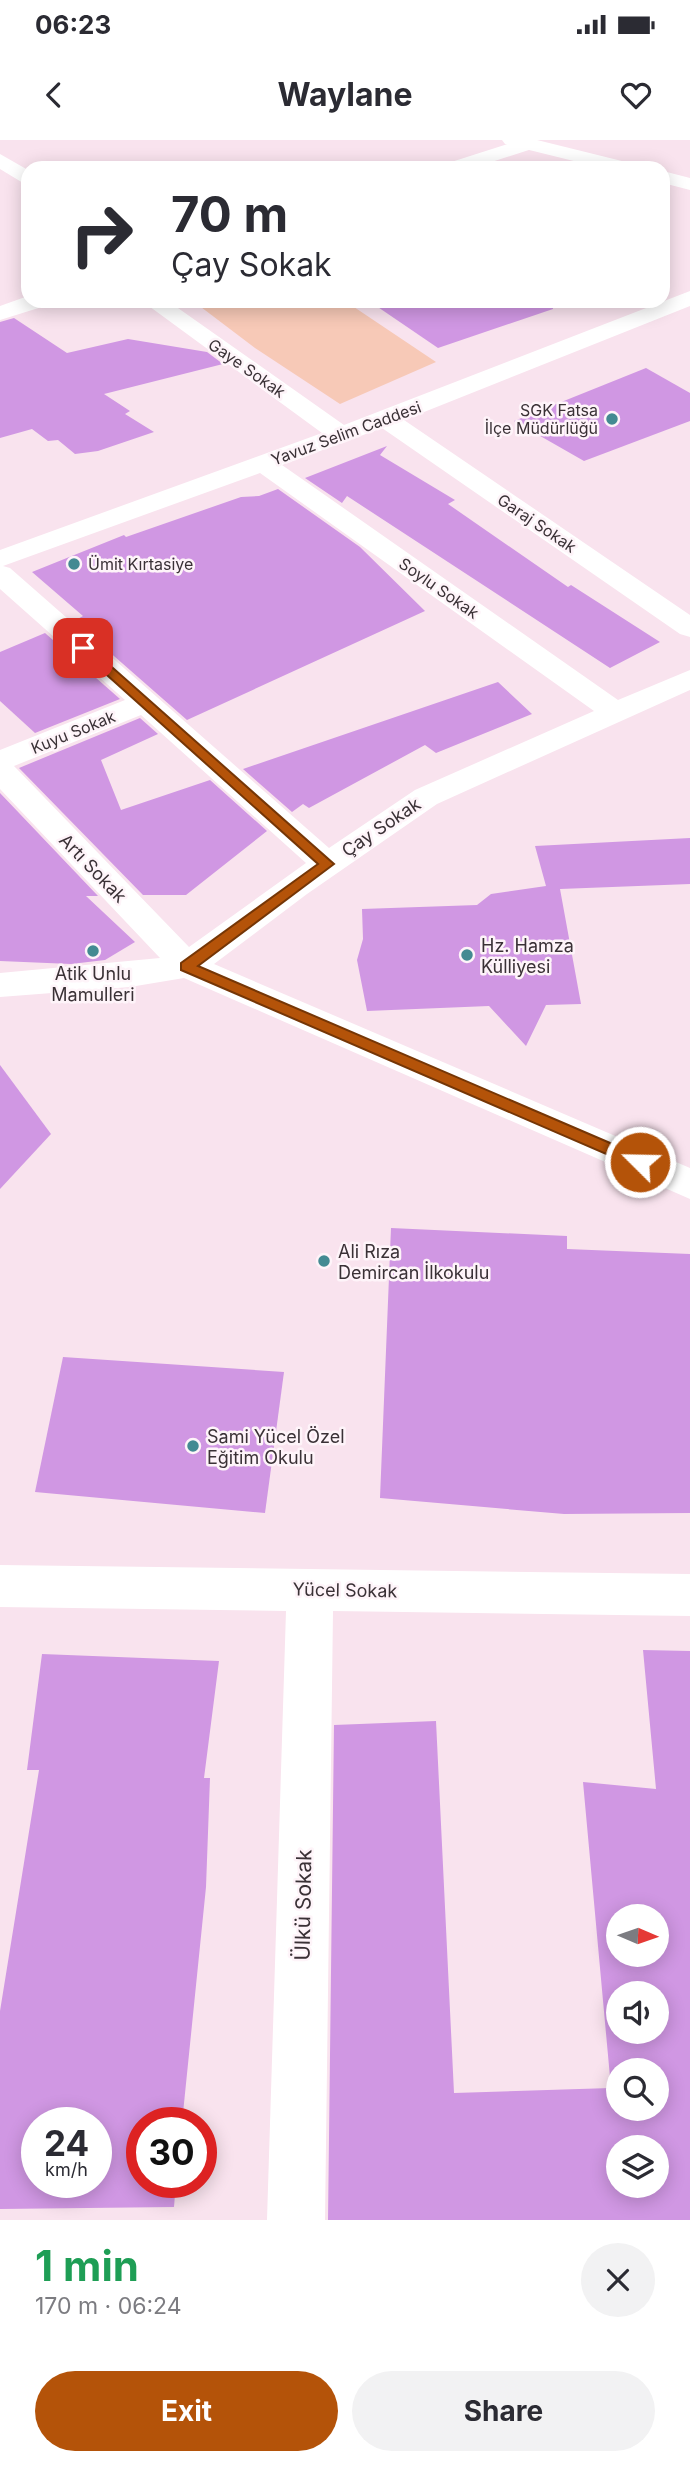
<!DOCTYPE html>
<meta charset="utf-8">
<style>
body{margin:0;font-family:Inter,sans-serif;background:#f2f2f3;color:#2b2b33;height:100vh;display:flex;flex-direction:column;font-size:26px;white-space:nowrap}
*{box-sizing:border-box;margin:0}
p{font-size:23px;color:#7c7c81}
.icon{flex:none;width:38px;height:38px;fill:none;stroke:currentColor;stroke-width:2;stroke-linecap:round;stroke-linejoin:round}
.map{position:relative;height:2080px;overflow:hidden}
.sheet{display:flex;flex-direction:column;background:#fff;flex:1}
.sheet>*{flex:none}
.guide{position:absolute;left:21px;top:21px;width:649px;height:147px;border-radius:21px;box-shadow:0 4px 18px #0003;background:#fff;color:#2b2b33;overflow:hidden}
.needle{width:46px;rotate:92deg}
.fabs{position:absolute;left:606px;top:1764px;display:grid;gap:14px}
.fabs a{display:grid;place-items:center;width:63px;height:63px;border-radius:50%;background:#fff;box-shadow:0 4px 18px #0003;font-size:35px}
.speed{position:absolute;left:21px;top:1967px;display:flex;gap:14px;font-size:35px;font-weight:700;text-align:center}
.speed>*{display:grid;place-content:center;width:91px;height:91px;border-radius:50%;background:#fff;box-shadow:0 4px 18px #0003;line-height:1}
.speed small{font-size:18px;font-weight:400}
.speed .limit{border:10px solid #d22;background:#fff;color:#111}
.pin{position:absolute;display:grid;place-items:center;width:60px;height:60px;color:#fff;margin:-30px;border-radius:14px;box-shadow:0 4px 10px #0006}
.me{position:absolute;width:77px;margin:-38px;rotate:293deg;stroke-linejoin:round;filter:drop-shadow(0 0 5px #0008)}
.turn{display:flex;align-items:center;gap:24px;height:147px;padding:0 35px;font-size:32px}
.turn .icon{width:91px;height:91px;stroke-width:2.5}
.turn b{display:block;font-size:49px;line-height:60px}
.round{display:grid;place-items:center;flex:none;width:74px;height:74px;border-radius:37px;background:#f2f2f3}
.overview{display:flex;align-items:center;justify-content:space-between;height:119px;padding:0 35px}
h1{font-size:42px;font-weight:700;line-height:52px;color:#1e9e55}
.primary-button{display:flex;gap:14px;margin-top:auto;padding:14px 35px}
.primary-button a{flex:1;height:80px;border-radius:42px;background:#b45309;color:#fff;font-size:28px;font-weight:700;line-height:80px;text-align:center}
.primary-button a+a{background:#f2f2f3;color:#2b2b33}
.status{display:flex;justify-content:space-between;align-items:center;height:49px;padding:0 35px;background:#fff;direction:ltr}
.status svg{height:19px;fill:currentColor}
header{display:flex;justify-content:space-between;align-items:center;height:91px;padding:0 35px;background:#fff;font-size:32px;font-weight:700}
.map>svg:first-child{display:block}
</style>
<div class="status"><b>06:23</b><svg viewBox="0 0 49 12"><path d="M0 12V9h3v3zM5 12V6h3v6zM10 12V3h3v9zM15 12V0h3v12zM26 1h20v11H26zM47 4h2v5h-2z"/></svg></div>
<header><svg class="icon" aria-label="back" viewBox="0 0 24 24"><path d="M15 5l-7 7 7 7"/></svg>Waylane<svg class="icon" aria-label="heart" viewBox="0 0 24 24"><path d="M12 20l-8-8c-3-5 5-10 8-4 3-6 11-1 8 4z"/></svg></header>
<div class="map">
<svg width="690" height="2080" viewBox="0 0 690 2080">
<rect width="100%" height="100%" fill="#f9e3ee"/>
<path fill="#f7c9b7" d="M 193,161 L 372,161 L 354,167 L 436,222 L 340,264 L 255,208 Z"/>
<g fill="#d097e3" fill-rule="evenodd">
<path d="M 369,161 L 552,161 L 553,169 L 438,208 Z"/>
<path d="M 14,178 L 67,213 L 128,199 L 207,212 L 223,224 L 104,254 L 130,271 L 125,274 L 154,292 L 98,311 L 75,314 L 58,300 L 48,301 L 32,289 L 0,298 L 0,182 Z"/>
<path d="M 646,228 L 690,253 L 690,281 L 584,321 L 514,281 Z"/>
<path d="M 387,306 L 380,315 L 455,360 L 448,364 L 568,447 L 571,445 L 660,502 L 610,528 L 347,356 L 342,363 L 305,338 Z"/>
<path d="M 278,349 L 360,407 L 425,471 L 187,580 L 74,481 L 83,476 L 32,432 L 124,395 L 126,397 L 241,357 L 259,356 Z"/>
<path d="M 45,493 L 120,559 L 35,593 L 0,561 L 0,512 Z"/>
<path d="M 498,542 L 532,574 L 436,613 L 425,605 L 309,668 L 303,664 L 292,672 L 243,629 Z"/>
<path d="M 140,578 L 158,594 L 101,620 L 121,670 L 210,640 L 267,691 L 186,755 L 143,755 L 19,628 Z"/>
<path d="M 0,653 L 98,756 L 86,756 L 135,802 L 105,820 L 71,824 L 0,821 Z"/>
<path d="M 690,698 L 690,744 L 560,749 L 581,864 L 546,865 L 526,906 L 489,866 L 367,871 L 357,820 L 363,799 L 362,769 L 477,765 L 491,754 L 546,746 L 535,706 Z"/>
<path d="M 0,925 L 51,994 L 0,1049 Z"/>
<path d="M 391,1088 L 567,1096 L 567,1109 L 690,1114 L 690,1373 L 564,1374 L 380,1358 Z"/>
<path d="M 63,1217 L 284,1232 L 265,1373 L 35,1352 Z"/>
<path d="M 643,1510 L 690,1511 L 690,2080 L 328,2080 L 334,1585 L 436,1581 L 454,1953 L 611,1948 L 583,1642 L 656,1649 ZM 618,1776 L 656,1776 L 656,1815 L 618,1815 ZM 618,1853 L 656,1853 L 656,1892 L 618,1892 ZM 618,1930 L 656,1930 L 656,1969 L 618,1969 ZM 618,2007 L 656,2007 L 656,2046 L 618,2046 Z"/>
<path d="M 42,1514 L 219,1521 L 204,1638 L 210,1638 L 206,1747 L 182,1983 L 142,1983 L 142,2042 L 176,2042 L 174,2067 L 0,2069 L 0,1871 L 39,1630 L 27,1630 ZM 37,1983 L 96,1983 L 96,2042 L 37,2042 Z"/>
</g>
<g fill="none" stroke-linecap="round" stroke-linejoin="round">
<g fill="#fff" fill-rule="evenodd">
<path d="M 520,0 L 535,0 L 538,4 L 535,8 L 473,28 L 442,28 L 445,24 Z"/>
<path d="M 0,14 L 28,30 L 28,46 L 0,29 Z"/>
<path d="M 690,151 L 690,166 L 404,280 L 690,475 L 690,497 L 680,494 L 382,288 L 282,325 L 618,560 L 690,530 L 690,550 L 437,664 L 307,754 L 214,824 L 690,1028 L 690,1059 L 184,838 L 130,847 L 0,857 L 0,833 L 160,818 L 0,649 L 0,610 L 125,560 L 0,449 L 0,410 L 322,293 L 142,161 L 168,161 L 344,285 ZM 260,333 L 594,571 L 415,650 L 329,708 L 10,428 L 3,426 ZM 141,575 L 306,723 L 189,807 L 14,626 Z"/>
<path d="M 28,156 L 28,161 L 48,161 L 45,166 L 0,180 L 0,166 Z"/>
<path d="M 0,1425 L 690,1434 L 690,1476 L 333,1471 L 325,2080 L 267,2080 L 286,1471 L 0,1467 Z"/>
</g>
<g fill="#fff" fill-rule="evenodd">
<path d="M 502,0 L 537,0 L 634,24 L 637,28 L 602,28 L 505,4 Z"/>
<path d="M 663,31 L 690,38 L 690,50 L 663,43 Z"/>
</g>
</g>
<path fill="#b45309" stroke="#753606" stroke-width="2" d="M 79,505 L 87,505 L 334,724 L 198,826 L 645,1018 L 645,1026 L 634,1026 L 181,830 L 181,823 L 318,724 L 79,510 Z"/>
<g fill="#438a92" stroke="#fef4f9" stroke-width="2.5">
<circle cx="612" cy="279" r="7"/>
<circle cx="74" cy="424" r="7"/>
<circle cx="93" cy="811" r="7"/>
<circle cx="467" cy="815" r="7"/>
<circle cx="324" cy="1121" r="7"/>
<circle cx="193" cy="1306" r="7"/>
</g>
<g text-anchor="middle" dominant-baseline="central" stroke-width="5" stroke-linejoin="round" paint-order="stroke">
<g font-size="16" fill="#3a3136" stroke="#fef4f9">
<text transform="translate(247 228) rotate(35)">Gaye Sokak</text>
<text transform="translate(346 293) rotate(-20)">Yavuz Selim Caddesi</text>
<text transform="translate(537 383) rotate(34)">Garaj Sokak</text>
<text transform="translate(439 448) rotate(35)">Soylu Sokak</text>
<text transform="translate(73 592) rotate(-22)">Kuyu Sokak</text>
</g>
<g font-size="16" fill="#3a3136" stroke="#fef4f9" text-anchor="end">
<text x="598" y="270">SGK Fatsa<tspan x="598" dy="18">İlçe Müdürlüğü</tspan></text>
<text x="88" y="424" text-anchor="start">Ümit Kırtasiye</text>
</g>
<g font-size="18" fill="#3a3136" stroke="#fef4f9">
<text transform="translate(381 687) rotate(-34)">Çay Sokak</text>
<text transform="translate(93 728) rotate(46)">Artı Sokak</text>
<text transform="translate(345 1450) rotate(1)">Yücel Sokak</text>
</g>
<g font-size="18" fill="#3a3136" stroke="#fef4f9" text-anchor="start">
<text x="481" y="805">Hz. Hamza<tspan x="481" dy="21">Külliyesi</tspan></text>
<text x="93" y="833" text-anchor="middle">Atik Unlu<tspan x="93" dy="21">Mamulleri</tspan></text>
<text x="338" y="1111">Ali Rıza<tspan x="338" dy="21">Demircan İlkokulu</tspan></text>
<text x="207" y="1296">Sami Yücel Özel<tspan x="207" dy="21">Eğitim Okulu</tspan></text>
</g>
<g font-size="21" fill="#3a3136" stroke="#fef4f9">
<text transform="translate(303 1765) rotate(-89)">Ülkü Sokak</text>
</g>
</g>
</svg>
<div class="fabs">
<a><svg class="needle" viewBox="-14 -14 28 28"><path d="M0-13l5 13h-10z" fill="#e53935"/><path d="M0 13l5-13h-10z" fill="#7c7c81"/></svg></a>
<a><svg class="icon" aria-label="sound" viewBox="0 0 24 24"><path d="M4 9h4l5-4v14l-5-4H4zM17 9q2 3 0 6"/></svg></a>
<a><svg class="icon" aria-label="search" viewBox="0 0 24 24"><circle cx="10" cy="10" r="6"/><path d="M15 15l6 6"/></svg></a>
<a><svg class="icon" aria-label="layers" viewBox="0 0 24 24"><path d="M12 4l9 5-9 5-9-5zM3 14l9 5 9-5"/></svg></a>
</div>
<div class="speed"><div>24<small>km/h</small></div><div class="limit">30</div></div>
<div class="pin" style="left:83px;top:508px;background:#d93025"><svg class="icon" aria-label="arrive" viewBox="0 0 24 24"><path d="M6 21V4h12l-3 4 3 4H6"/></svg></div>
<svg class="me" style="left:640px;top:1022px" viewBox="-20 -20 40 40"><circle r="17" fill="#b45309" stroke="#fff" stroke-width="3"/><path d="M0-11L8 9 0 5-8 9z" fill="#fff"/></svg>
<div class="guide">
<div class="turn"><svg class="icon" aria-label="right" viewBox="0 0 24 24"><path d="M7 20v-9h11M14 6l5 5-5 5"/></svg><div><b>70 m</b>Çay Sokak</div></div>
</div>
</div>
<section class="sheet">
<div class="overview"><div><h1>1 min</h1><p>170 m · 06:24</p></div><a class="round"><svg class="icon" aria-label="close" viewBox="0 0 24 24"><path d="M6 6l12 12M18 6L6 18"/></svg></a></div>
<div class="primary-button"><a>Exit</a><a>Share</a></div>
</section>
